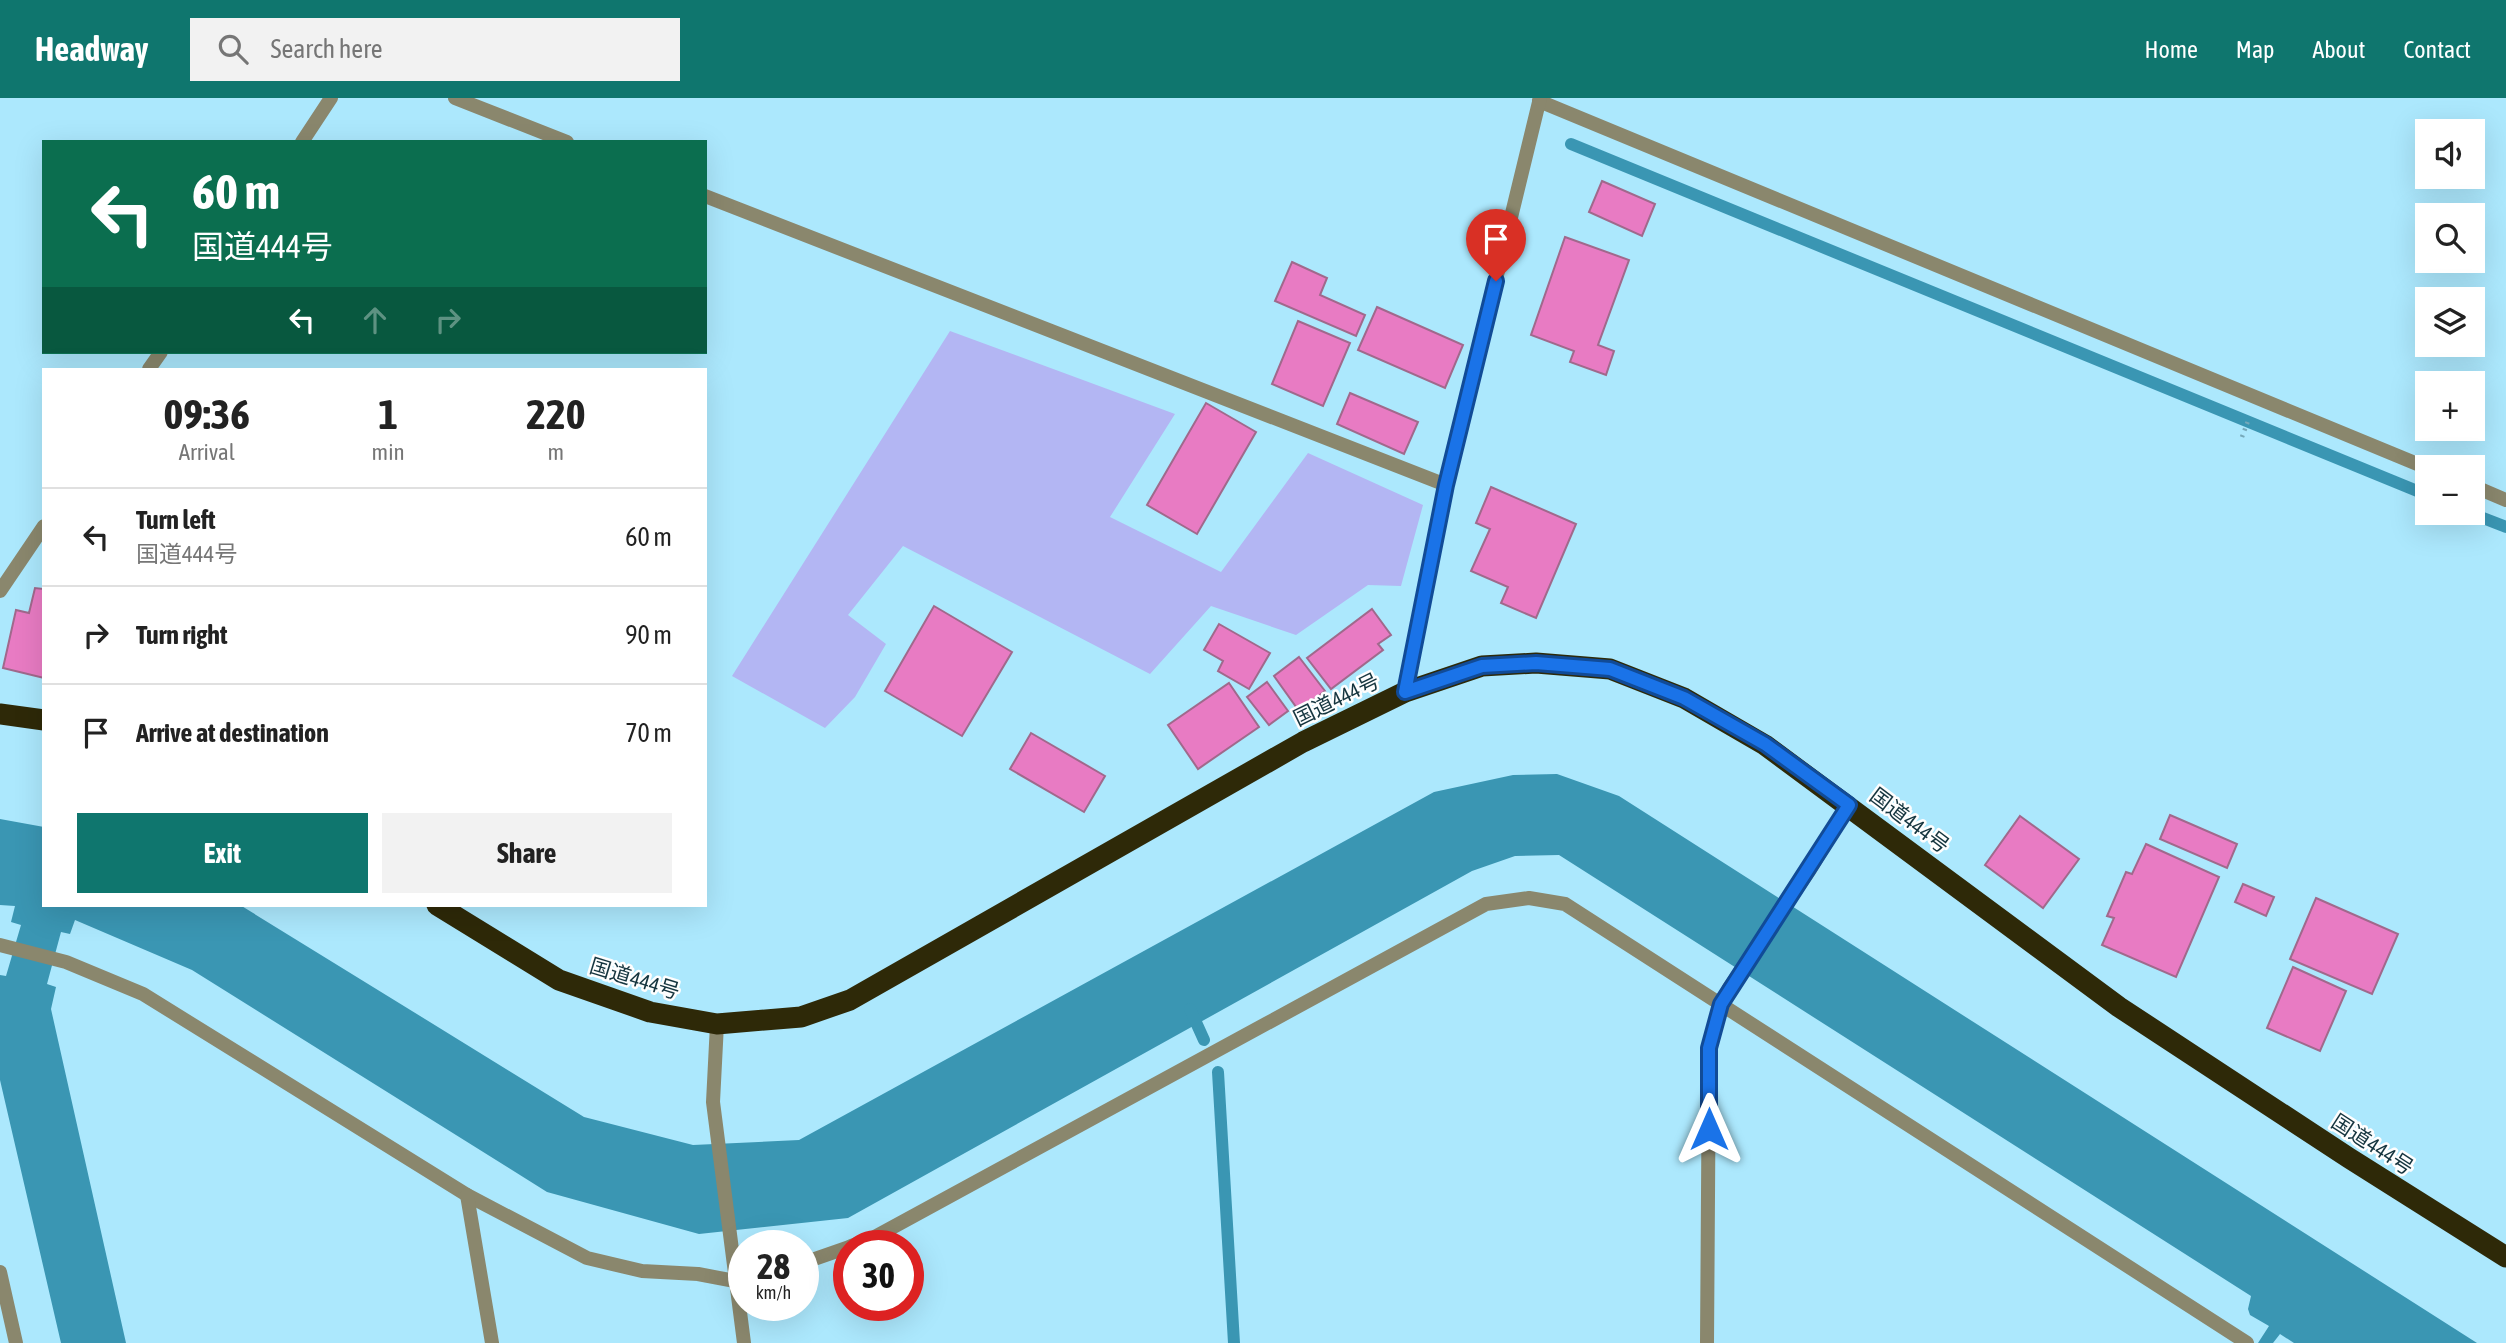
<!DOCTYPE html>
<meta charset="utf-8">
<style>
body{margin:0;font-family:"Asap Condensed","Noto Sans JP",sans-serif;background:#f2f2f2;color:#222;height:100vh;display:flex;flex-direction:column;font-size:26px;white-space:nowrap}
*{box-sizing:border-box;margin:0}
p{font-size:23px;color:#767676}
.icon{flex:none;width:38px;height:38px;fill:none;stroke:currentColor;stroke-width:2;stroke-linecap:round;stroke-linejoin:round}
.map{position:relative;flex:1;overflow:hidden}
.panel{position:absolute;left:42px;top:270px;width:665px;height:539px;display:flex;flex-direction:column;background:#fff;border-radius:0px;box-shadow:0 7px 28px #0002}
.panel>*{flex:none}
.guide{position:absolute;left:42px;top:42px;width:665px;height:214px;border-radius:0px;box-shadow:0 7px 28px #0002;background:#0b6e4f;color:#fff;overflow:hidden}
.controls{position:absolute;left:2415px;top:21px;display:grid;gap:14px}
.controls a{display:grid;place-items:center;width:70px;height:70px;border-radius:0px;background:#fff;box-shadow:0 7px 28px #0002;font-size:35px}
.speed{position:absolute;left:728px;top:1132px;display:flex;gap:14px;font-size:35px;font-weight:700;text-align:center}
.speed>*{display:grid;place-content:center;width:91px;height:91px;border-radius:50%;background:#fff;box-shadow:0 7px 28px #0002;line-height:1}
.speed small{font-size:18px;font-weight:400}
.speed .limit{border:10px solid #d22;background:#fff;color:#111}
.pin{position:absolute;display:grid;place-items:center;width:60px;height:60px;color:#fff;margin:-72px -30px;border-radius:50% 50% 50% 0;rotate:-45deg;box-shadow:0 0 7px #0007}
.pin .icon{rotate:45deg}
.me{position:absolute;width:77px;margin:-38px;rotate:0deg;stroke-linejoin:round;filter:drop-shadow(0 0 5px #0008)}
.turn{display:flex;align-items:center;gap:24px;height:147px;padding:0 35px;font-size:32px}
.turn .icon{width:91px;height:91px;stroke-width:2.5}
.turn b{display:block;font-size:49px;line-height:60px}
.lanes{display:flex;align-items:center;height:66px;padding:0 35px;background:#0003;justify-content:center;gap:35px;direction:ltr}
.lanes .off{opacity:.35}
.eta{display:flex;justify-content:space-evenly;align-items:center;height:119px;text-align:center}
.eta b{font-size:42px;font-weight:700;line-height:49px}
.button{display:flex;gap:14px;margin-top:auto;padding:14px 35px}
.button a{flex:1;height:80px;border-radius:0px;background:#0f766e;color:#fff;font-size:28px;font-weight:700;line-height:80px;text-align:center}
.button a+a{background:#f2f2f2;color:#222}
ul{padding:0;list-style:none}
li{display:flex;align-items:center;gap:21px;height:98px;padding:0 35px;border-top:2px solid #e0e0e0}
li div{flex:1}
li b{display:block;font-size:26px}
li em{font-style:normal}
header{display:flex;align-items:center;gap:42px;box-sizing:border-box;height:98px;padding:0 35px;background:#0f766e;color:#fff}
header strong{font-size:33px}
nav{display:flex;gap:38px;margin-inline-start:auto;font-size:24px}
.search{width:490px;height:63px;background:#f2f2f2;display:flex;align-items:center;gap:18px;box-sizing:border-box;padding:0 24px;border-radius:0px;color:#767676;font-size:26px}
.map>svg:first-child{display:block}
</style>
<header>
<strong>Headway</strong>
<div class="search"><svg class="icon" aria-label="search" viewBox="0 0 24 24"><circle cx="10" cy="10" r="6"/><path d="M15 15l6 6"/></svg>Search here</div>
<nav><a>Home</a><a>Map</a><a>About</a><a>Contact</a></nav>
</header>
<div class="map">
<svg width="2506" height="1245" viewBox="0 0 2506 1245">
<rect width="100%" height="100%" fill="#ace8fd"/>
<path fill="#b3b6f3" d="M 950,233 L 1175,316 L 1110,419 L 1221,474 L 1308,355 L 1423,407 L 1401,488 L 1368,487 L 1296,537 L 1211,508 L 1150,576 L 903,448 L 848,517 L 886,546 L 855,599 L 825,630 L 732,578 Z"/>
<path fill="#3a96b3" d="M 1557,676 L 1619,698 L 2477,1245 L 2294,1245 L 2280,1236 L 2273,1245 L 2258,1245 L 2269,1228 L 2250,1217 L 2248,1211 L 2251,1198 L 1559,757 L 1515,758 L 1472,773 L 848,1120 L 699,1136 L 547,1094 L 192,872 L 75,822 L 70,836 L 61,834 L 47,886 L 56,889 L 51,911 L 126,1245 L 61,1245 L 0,982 L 0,877 L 6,878 L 21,827 L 11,824 L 15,808 L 0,807 L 0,721 L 44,729 L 44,807 L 240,807 L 584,1019 L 693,1047 L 799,1042 L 1434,694 L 1513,677 Z"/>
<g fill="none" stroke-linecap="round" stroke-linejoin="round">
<g stroke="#3a96b3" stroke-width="12">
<path d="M 1571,46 L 2427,397"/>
<path d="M 2470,415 L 2506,429"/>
<path d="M 1190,911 L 1204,942"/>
<path d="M 1218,974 L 1234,1245"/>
</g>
</g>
<g fill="#e87bc3" stroke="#a0698c" stroke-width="2">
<path d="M 1602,83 L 1655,106 L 1642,138 L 1589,114 Z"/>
<path d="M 1565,139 L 1629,162 L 1598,247 L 1614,253 L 1606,277 L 1570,264 L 1574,253 L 1531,237 Z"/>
<path d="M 1292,164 L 1327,180 L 1320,197 L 1365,217 L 1356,238 L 1275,203 Z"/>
<path d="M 1377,209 L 1463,247 L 1445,290 L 1358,252 Z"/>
<path d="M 1298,223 L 1350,245 L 1323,308 L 1272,286 Z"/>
<path d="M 1350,295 L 1418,324 L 1404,356 L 1337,326 Z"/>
<path d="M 1206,305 L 1256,334 L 1197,436 L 1147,407 Z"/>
<path d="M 1491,389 L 1576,426 L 1536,520 L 1501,505 L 1508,489 L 1471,473 L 1490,431 L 1476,425 Z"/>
<path d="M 44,487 L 44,580 L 3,570 L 16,512 L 29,515 L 35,490 L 43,491 Z"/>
<path d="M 934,508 L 1012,554 L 962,638 L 885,593 Z"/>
<path d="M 1372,511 L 1391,537 L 1378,546 L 1383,552 L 1331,591 L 1307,560 Z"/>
<path d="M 1219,526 L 1270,555 L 1249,591 L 1218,573 L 1223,563 L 1204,552 Z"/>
<path d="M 1299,559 L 1325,593 L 1299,613 L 1274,578 Z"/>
<path d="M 1267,584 L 1288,613 L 1269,627 L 1247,599 Z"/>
<path d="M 1229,585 L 1259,629 L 1198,671 L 1168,627 Z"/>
<path d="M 1031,635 L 1105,678 L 1084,714 L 1010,671 Z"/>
<path d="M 2170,717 L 2237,746 L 2227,770 L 2160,741 Z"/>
<path d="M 2020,718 L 2079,761 L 2043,810 L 1985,767 Z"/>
<path d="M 2146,746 L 2219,779 L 2176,879 L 2102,847 L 2114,820 L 2107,818 L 2126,774 L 2132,776 Z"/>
<path d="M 2243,786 L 2274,799 L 2266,818 L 2235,804 Z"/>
<path d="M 2316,800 L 2398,836 L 2372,896 L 2290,861 Z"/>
<path d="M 2293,869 L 2346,893 L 2320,953 L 2267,930 Z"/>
</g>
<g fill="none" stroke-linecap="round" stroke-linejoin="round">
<path stroke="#76a8b9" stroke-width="4.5" stroke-dasharray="2 5" stroke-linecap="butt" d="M 2242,339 L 2248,323"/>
<g stroke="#8a876d" stroke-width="14">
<path d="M 455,0 L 567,44"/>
<path d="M 1539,3 L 2427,370"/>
<path d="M 302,44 L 331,0"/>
<path d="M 705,98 L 1446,387"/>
<path d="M 149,271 L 161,254"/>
<path d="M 2473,388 L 2506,402"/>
<path d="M 0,493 L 44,428"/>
<path d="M 1405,594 L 1446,387 L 1540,0"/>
<path d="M 0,847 L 66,864 L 143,896 L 467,1097 L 587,1160 L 642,1173 L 698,1176 L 735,1183 L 744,1180"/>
<path d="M 717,926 L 713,1004 L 744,1245"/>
<path d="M 467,1097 L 492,1245"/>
<path d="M 851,1148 L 873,1140 L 1486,806 L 1529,800 L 1565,806 L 2247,1245"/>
<path d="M 803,1165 L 849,1149"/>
<path d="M 0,1174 L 16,1245"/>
<path d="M 1707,1245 L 1709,950 L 1721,906 L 1729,890 L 1809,773 L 1849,707"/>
</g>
<g stroke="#2e2908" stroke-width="21">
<path d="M 0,616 L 44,622"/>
<path d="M 437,807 L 559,882 L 650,914 L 717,926 L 801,919 L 850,902 L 1303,644 L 1405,594 L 1482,568 L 1536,565 L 1610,571 L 1684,600 L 1765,647 L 2119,909 L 2349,1060 L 2506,1159"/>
</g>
</g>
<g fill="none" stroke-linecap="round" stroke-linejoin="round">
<defs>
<path id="route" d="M 1496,183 L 1446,387 L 1405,594 L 1482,568 L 1536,565 L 1610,571 L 1684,600 L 1765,646 L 1849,707 L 1721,906 L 1709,950 L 1709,1031"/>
</defs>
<use href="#route" stroke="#114b97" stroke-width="18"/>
<use href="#route" stroke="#1a73e8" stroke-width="12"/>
</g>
<g text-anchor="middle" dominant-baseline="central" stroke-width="5" stroke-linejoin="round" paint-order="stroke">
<g font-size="21" fill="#15353f" stroke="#fefefe">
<text transform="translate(1336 601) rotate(-26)">国道444号</text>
<text transform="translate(1910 722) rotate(37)">国道444号</text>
<text transform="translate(635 880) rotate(17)">国道444号</text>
<text transform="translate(2373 1046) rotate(33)">国道444号</text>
</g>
</g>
</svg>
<div class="controls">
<a><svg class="icon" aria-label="sound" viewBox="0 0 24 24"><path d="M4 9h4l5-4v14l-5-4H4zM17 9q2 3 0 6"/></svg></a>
<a><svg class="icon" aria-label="search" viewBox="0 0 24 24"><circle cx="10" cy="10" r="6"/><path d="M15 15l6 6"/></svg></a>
<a><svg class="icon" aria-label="layers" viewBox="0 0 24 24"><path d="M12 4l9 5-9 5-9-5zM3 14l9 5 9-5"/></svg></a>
<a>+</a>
<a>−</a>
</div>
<div class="speed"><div>28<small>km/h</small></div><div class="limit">30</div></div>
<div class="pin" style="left:1496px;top:183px;background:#d93025"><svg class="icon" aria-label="arrive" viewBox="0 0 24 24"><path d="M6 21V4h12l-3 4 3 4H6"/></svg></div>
<svg class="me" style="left:1709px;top:1031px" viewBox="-20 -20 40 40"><path d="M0-17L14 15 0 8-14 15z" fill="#1a73e8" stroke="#fff" stroke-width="4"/></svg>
<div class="guide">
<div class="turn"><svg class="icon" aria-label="left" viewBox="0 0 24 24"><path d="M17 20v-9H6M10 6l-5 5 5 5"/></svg><div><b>60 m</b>国道444号</div></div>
<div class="lanes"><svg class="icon" aria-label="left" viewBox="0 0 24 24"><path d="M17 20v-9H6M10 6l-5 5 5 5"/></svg><svg class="icon off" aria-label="ahead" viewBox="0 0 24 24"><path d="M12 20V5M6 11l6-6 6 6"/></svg><svg class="icon off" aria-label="right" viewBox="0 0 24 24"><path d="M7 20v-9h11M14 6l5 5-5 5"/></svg></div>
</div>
<section class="panel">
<div class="eta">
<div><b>09:36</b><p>Arrival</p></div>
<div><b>1</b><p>min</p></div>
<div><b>220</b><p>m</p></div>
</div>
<ul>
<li><svg class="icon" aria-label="left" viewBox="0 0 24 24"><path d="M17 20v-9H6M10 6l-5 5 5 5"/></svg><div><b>Turn left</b><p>国道444号</p></div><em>60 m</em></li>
<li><svg class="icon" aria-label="right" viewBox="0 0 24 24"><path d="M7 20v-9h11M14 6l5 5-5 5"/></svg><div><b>Turn right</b></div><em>90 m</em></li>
<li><svg class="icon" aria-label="arrive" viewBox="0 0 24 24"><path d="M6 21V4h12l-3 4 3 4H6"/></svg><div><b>Arrive at destination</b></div><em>70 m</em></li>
</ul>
<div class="button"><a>Exit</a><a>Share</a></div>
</section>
</div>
